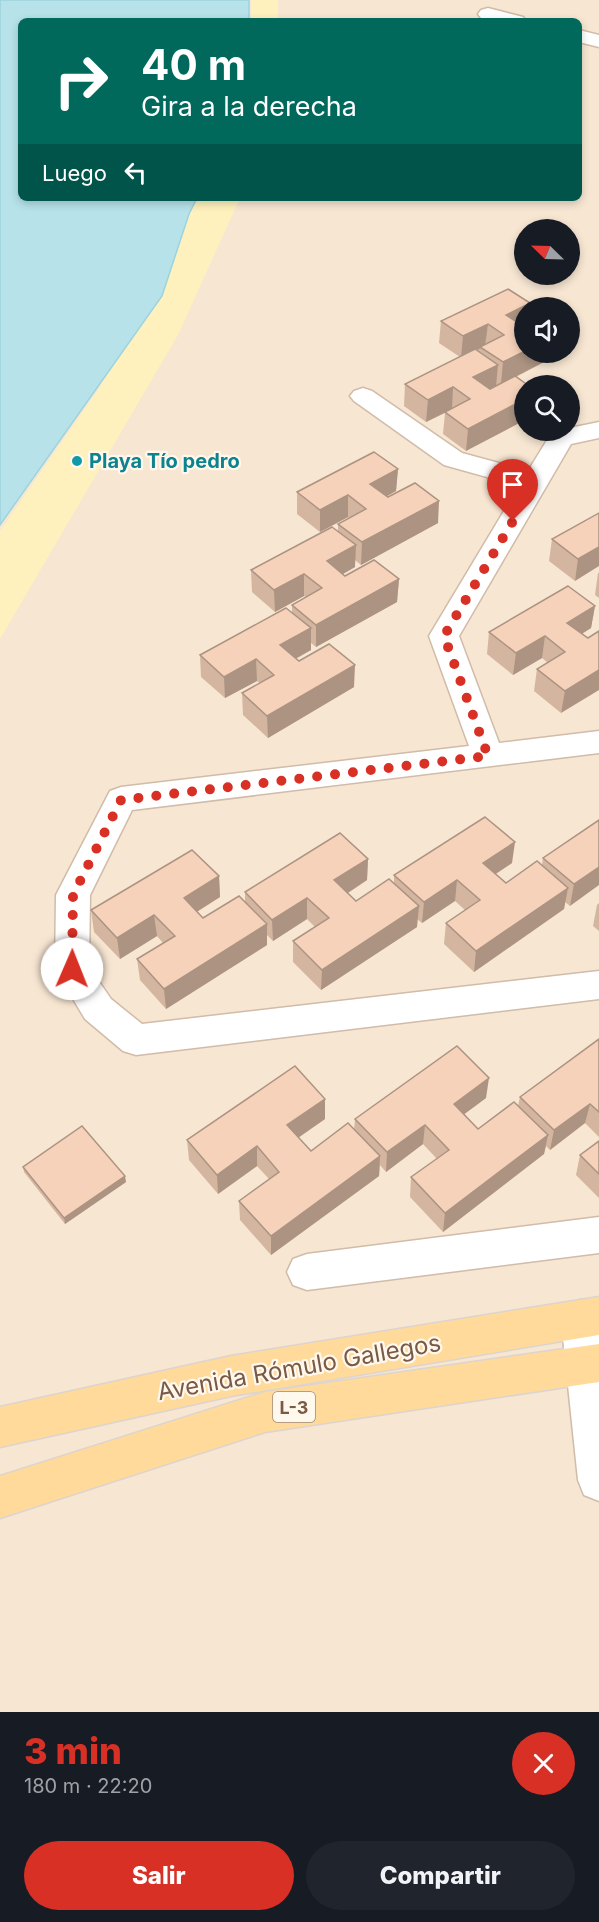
<!DOCTYPE html>
<html lang="es">
<meta charset="utf-8">
<style>
body{margin:0;font-family:Inter,sans-serif;background:#20242c;color:#f1f3f6;height:100vh;display:flex;flex-direction:column;font-size:22px;white-space:nowrap}
*{box-sizing:border-box;margin:0}
p{font-size:20px;color:#9ea1a6}
.icon{flex:none;width:33px;height:33px;fill:none;stroke:currentColor;stroke-width:2;stroke-linecap:round;stroke-linejoin:round}
.map{position:relative;height:1712px;overflow:hidden}
.drawer{display:flex;flex-direction:column;background:#171b24;flex:1}
.drawer>*{flex:none}
.top-card{position:absolute;left:18px;top:18px;width:564px;height:183px;border-radius:9px;box-shadow:0 3px 9px #0003;background:#00695c;color:#fff;overflow:hidden}
.needle{width:39px;rotate:293deg}
.buttons{position:absolute;left:514px;top:219px;display:grid;gap:12px}
.buttons a{display:grid;place-items:center;width:66px;height:66px;border-radius:50%;background:#171b24;box-shadow:0 3px 9px #0003;font-size:30px}
.pin{position:absolute;display:grid;place-items:center;width:51px;height:51px;color:#fff;margin:-62px -26px;border-radius:50% 50% 50% 0;rotate:-45deg;box-shadow:0 0 6px #0007}
.pin .icon{rotate:45deg}
.me{position:absolute;width:66px;margin:-33px;rotate:1deg;stroke-linejoin:round;filter:drop-shadow(0 0 4px #0008)}
.turn{display:flex;align-items:center;gap:21px;height:126px;padding:0 24px;font-size:27px}
.turn .icon{width:78px;height:78px;stroke-width:2.5}
.turn b{display:block;font-size:42px;line-height:51px}
.then{display:flex;align-items:center;height:57px;padding:0 24px;background:#0003;gap:12px;font-size:22px}
.round{display:grid;place-items:center;flex:none;width:63px;height:63px;border-radius:32px;background:#20242c}
.headline{display:flex;align-items:center;justify-content:space-between;height:102px;padding:0 24px}
h1{font-size:36px;font-weight:800;line-height:45px;color:#d93025}
.cta{display:flex;gap:12px;margin-top:auto;padding:12px 24px}
.cta a{flex:1;height:69px;border-radius:36px;background:#d93025;color:#fff;font-size:24px;font-weight:800;line-height:69px;text-align:center}
.cta a+a{background:#20242c;color:#f1f3f6}
.map>svg:first-child{display:block}
</style>
<div class="map">
<svg width="599" height="1712" viewBox="0 0 599 1712">
<rect width="100%" height="100%" fill="#fef4e5"/>
<path fill="#f7e6d2" fill-rule="evenodd" d="M 249,0 L 599,0 L 599,1712 L 0,1712 L 0,525 L 162,296 L 197,198 L 579,198 L 579,21 L 249,21 ZM 525,230 L 570,230 L 570,274 L 525,274 ZM 525,308 L 570,308 L 570,352 L 525,352 ZM 525,386 L 570,386 L 570,430 L 525,430 Z"/>
<g fill="#fff1be">
<rect x="251" y="0" width="27" height="21"/>
<path d="M 187,198 L 240,198 L 178,335 L 0,639 L 0,531 L 97,391 L 153,286 Z"/>
</g>
<path fill="#b7e2ea" stroke="#9cd3dd" stroke-width="1.5" d="M 0,0 L 249,0 L 249,21 L 21,21 L 21,198 L 197,198 L 189,214 L 162,296 L 0,525 Z"/>
<g fill="none" stroke-linecap="round" stroke-linejoin="round">
<defs>
<g id="minor">
<path d="M 488,8 L 523,17 L 526,21 L 492,21 L 481,18 L 478,14 L 481,10 Z"/>
<path d="M 579,30 L 599,35 L 599,47 L 579,42 Z"/>
<path d="M 363,388 L 372,391 L 462,453 L 528,471 L 552,432 L 570,430 L 570,428 L 599,422 L 599,438 L 571,444 L 459,636 L 499,743 L 599,731 L 599,753 L 132,810 L 90,895 L 89,967 L 111,999 L 142,1024 L 599,971 L 599,999 L 136,1055 L 123,1051 L 85,1019 L 55,969 L 56,895 L 110,791 L 121,787 L 469,746 L 429,636 L 519,486 L 444,465 L 354,401 L 350,396 L 354,391 Z"/>
<path d="M 599,1217 L 599,1253 L 307,1290 L 293,1285 L 287,1272 L 293,1259 L 307,1254 Z"/>
<path d="M 581,1300 L 595,1306 L 599,1314 L 599,1501 L 584,1495 L 578,1480 L 561,1319 L 567,1306 Z"/>
</g>
<g id="major">
<path d="M 599,1297 L 599,1335 L 231,1396 L 0,1447 L 0,1407 L 231,1356 Z"/>
<path d="M 599,1344 L 599,1382 L 265,1432 L 0,1518 L 0,1476 L 265,1392 Z"/>
</g>
</defs>
<use href="#minor" stroke="#d1bba9" stroke-width="3"/>
<use href="#major" stroke="#dcd4cf" stroke-width="3"/>
<use href="#minor" fill="#fff" fill-rule="evenodd"/>
<use href="#major" fill="#ffda9b" fill-rule="evenodd"/>
</g>
<g fill="#d4b5a0">
<path d="M 525,308 L 525,352 L 563,352 L 516,377 L 466,451 L 443,434 L 445,413 L 426,422 L 404,406 L 405,384 L 460,357 L 439,343 L 441,321 Z"/>
<path d="M 398,469 L 396,491 L 387,496 L 438,523 L 361,565 L 355,560 L 355,567 L 343,574 L 345,576 L 399,579 L 397,602 L 316,647 L 311,643 L 311,650 L 296,659 L 299,661 L 354,687 L 268,738 L 243,715 L 242,693 L 260,683 L 257,681 L 225,698 L 201,677 L 200,655 L 292,612 L 292,605 L 306,597 L 304,596 L 275,612 L 252,592 L 251,570 L 338,531 L 338,524 L 349,518 L 348,517 L 320,532 L 297,514 L 297,492 Z"/>
<path d="M 599,513 L 575,581 L 549,561 L 552,539 Z"/>
<path d="M 598,573 L 599,573 L 599,598 L 595,595 Z"/>
<path d="M 595,606 L 591,628 L 582,634 L 561,713 L 534,691 L 537,669 L 548,663 L 542,658 L 513,675 L 487,654 L 489,632 Z"/>
<path d="M 599,820 L 570,906 L 565,902 L 564,909 L 474,972 L 444,944 L 446,923 L 465,910 L 455,901 L 422,923 L 417,919 L 417,927 L 321,990 L 293,962 L 293,941 L 315,927 L 307,919 L 273,941 L 267,935 L 267,945 L 166,1009 L 140,980 L 137,959 L 163,943 L 157,936 L 120,959 L 94,932 L 91,910 L 219,876 L 220,897 L 197,912 L 203,918 L 245,903 L 245,892 L 368,859 L 367,880 L 348,893 L 356,901 L 394,883 L 394,875 L 512,863 L 496,874 L 506,883 L 542,865 L 543,858 Z"/>
<path d="M 599,903 L 599,931 L 593,926 L 597,905 Z"/>
<path d="M 599,1039 L 599,1137 L 585,1123 L 550,1150 L 546,1146 L 544,1154 L 443,1232 L 410,1197 L 411,1177 L 437,1159 L 423,1144 L 386,1172 L 380,1165 L 379,1176 L 271,1255 L 240,1220 L 239,1201 L 269,1179 L 257,1166 L 218,1194 L 189,1160 L 187,1140 L 325,1119 L 298,1137 L 311,1151 L 354,1130 L 355,1119 L 486,1098 L 464,1114 L 478,1129 L 518,1106 L 520,1097 Z"/>
<path d="M 599,1141 L 599,1198 L 576,1175 L 580,1155 Z"/>
<path d="M 23,1167 L 126,1182 L 65,1224 L 24,1172 Z"/>
</g>
<g fill="#ac9382">
<path d="M 530,303 L 529,308 L 525,308 L 525,326 L 504,336 L 506,315 Z"/>
<path d="M 488,324 L 485,346 L 461,358 L 463,336 Z"/>
<path d="M 525,351 L 525,352 L 563,352 L 501,384 L 503,362 Z"/>
<path d="M 498,365 L 496,386 L 471,399 L 473,377 Z"/>
<path d="M 453,387 L 452,409 L 426,422 L 428,400 Z"/>
<path d="M 525,399 L 525,420 L 466,451 L 468,429 Z"/>
<path d="M 398,469 L 396,491 L 369,506 L 370,484 Z"/>
<path d="M 348,495 L 348,517 L 320,532 L 320,510 Z"/>
<path d="M 439,501 L 438,523 L 361,565 L 362,542 Z"/>
<path d="M 356,545 L 355,567 L 327,583 L 327,561 Z"/>
<path d="M 599,547 L 599,566 L 575,581 L 578,559 Z"/>
<path d="M 304,574 L 304,596 L 275,612 L 274,590 Z"/>
<path d="M 399,579 L 397,602 L 316,647 L 316,625 Z"/>
<path d="M 595,606 L 591,628 L 563,645 L 567,623 Z"/>
<path d="M 311,628 L 311,650 L 280,667 L 280,645 Z"/>
<path d="M 545,636 L 542,658 L 513,675 L 516,653 Z"/>
<path d="M 256,659 L 257,681 L 225,698 L 224,677 Z"/>
<path d="M 355,665 L 354,687 L 268,738 L 267,716 Z"/>
<path d="M 599,670 L 599,690 L 561,713 L 565,691 Z"/>
<path d="M 515,842 L 512,863 L 480,884 L 483,863 Z"/>
<path d="M 368,859 L 367,880 L 334,902 L 334,880 Z"/>
<path d="M 599,867 L 599,885 L 570,906 L 574,884 Z"/>
<path d="M 219,876 L 220,897 L 185,919 L 184,898 Z"/>
<path d="M 457,880 L 455,901 L 422,923 L 424,902 Z"/>
<path d="M 568,888 L 564,909 L 474,972 L 476,951 Z"/>
<path d="M 307,898 L 307,919 L 273,941 L 272,920 Z"/>
<path d="M 419,906 L 417,927 L 321,990 L 322,970 Z"/>
<path d="M 154,915 L 157,936 L 120,959 L 117,938 Z"/>
<path d="M 267,924 L 267,945 L 166,1009 L 164,989 Z"/>
<path d="M 489,1078 L 486,1098 L 451,1124 L 454,1104 Z"/>
<path d="M 325,1099 L 325,1119 L 288,1145 L 287,1125 Z"/>
<path d="M 590,1104 L 585,1123 L 550,1150 L 554,1130 Z"/>
<path d="M 425,1125 L 423,1144 L 386,1172 L 387,1152 Z"/>
<path d="M 548,1135 L 544,1154 L 443,1232 L 445,1213 Z"/>
<path d="M 257,1146 L 257,1166 L 218,1194 L 217,1175 Z"/>
<path d="M 380,1156 L 379,1176 L 271,1255 L 271,1236 Z"/>
<path d="M 125,1176 L 126,1182 L 65,1224 L 64,1218 Z"/>
</g>
<g fill="#f6d2ba" stroke="#ac9382" stroke-width="1.5">
<path d="M 508,289 L 530,303 L 506,315 L 523,326 L 525,325 L 525,351 L 503,362 L 480,347 L 504,335 L 488,324 L 463,336 L 441,321 Z"/>
<path d="M 475,349 L 498,365 L 473,377 L 490,389 L 515,376 L 529,386 L 525,386 L 525,399 L 468,429 L 445,412 L 470,399 L 453,387 L 428,400 L 405,384 Z"/>
<path d="M 374,452 L 398,469 L 370,484 L 388,497 L 415,483 L 439,501 L 362,542 L 338,524 L 366,509 L 348,495 L 320,510 L 297,492 Z"/>
<path d="M 599,513 L 599,547 L 578,559 L 552,539 Z"/>
<path d="M 332,527 L 356,545 L 327,561 L 345,576 L 374,560 L 399,579 L 316,625 L 292,605 L 322,588 L 304,574 L 274,590 L 251,570 Z"/>
<path d="M 568,586 L 595,606 L 567,623 L 588,638 L 599,631 L 599,670 L 565,691 L 537,669 L 565,652 L 545,636 L 516,653 L 489,632 Z"/>
<path d="M 286,608 L 311,628 L 280,645 L 299,661 L 329,644 L 355,665 L 267,716 L 242,693 L 274,675 L 256,659 L 224,677 L 200,655 Z"/>
<path d="M 485,817 L 515,842 L 483,863 L 506,883 L 537,861 L 568,888 L 476,951 L 446,923 L 480,900 L 457,880 L 424,902 L 394,875 Z"/>
<path d="M 599,820 L 599,867 L 574,884 L 543,858 Z"/>
<path d="M 340,833 L 368,859 L 334,880 L 356,901 L 389,879 L 419,906 L 322,970 L 293,941 L 329,918 L 307,898 L 272,920 L 245,892 Z"/>
<path d="M 192,850 L 219,876 L 184,898 L 203,918 L 239,896 L 267,924 L 164,989 L 137,959 L 175,936 L 154,915 L 117,938 L 91,910 Z"/>
<path d="M 599,1039 L 599,1112 L 590,1104 L 554,1130 L 520,1097 Z"/>
<path d="M 457,1046 L 489,1078 L 454,1104 L 478,1129 L 514,1102 L 548,1135 L 445,1213 L 411,1177 L 449,1150 L 425,1125 L 387,1152 L 355,1119 Z"/>
<path d="M 295,1066 L 325,1099 L 287,1125 L 311,1151 L 348,1123 L 380,1156 L 271,1236 L 239,1201 L 279,1172 L 257,1146 L 217,1175 L 187,1140 Z"/>
<path d="M 82,1126 L 125,1176 L 64,1218 L 23,1167 Z"/>
<path d="M 599,1141 L 599,1174 L 580,1155 Z"/>
</g>
<g fill="none" stroke-linecap="round" stroke-linejoin="round">
<path stroke="#d93025" stroke-width="10" stroke-dasharray="0 18" d="M 72,969 L 73,895 L 121,800 L 488,756 L 444,636 L 513,521"/>
</g>
<circle fill="#0f9aa8" stroke="#fff8ed" stroke-width="2" cx="77" cy="461" r="6"/>
<g text-anchor="middle" dominant-baseline="central" stroke-width="4.5" stroke-linejoin="round" paint-order="stroke">
<rect fill="#fff8ed" stroke="#a28979" stroke-width="1.5" x="273" y="1392" width="42" height="30" rx="4.5"/>
<g font-size="18" font-weight="bold" fill="#7a5947">
<text x="294" y="1407">L-3</text>
</g>
<g font-size="20" font-weight="bold" fill="#0d838f" stroke="#fff8ed" text-anchor="start">
<text x="89" y="461">Playa Tío pedro</text>
</g>
<g font-size="24" fill="#7a5947" stroke="#fff8ed">
<text transform="translate(299 1367) rotate(-10)">Avenida Rómulo Gallegos</text>
</g>
</g>
</svg>
<div class="buttons">
<a><svg class="needle" viewBox="-14 -14 28 28"><path d="M0-13l5 13h-10z" fill="#e53935"/><path d="M0 13l5-13h-10z" fill="#9ea1a6"/></svg></a>
<a><svg class="icon" aria-label="sound" viewBox="0 0 24 24"><path d="M4 9h4l5-4v14l-5-4H4zM17 9q2 3 0 6"/></svg></a>
<a><svg class="icon" aria-label="search" viewBox="0 0 24 24"><circle cx="10" cy="10" r="6"/><path d="M15 15l6 6"/></svg></a>
</div>
<div class="pin" style="left:513px;top:521px;background:#d93025"><svg class="icon" aria-label="arrive" viewBox="0 0 24 24"><path d="M6 21V4h12l-3 4 3 4H6"/></svg></div>
<svg class="me" style="left:72px;top:969px" viewBox="-20 -20 40 40"><circle r="19" fill="#fff"/><path d="M0-13L10 11 0 6-10 11z" fill="#d93025"/></svg>
<div class="top-card">
<div class="turn"><svg class="icon" aria-label="right" viewBox="0 0 24 24"><path d="M7 20v-9h11M14 6l5 5-5 5"/></svg><div><b>40 m</b>Gira a la derecha</div></div>
<div class="then">Luego<svg class="icon" aria-label="left" viewBox="0 0 24 24"><path d="M17 20v-9H6M10 6l-5 5 5 5"/></svg></div>
</div>
</div>
<section class="drawer">
<div class="headline"><div><h1>3 min</h1><p>180 m · 22:20</p></div><a class="round" style="background:#d93025;color:#fff"><svg class="icon" aria-label="close" viewBox="0 0 24 24"><path d="M6 6l12 12M18 6L6 18"/></svg></a></div>
<div class="cta"><a>Salir</a><a>Compartir</a></div>
</section>
